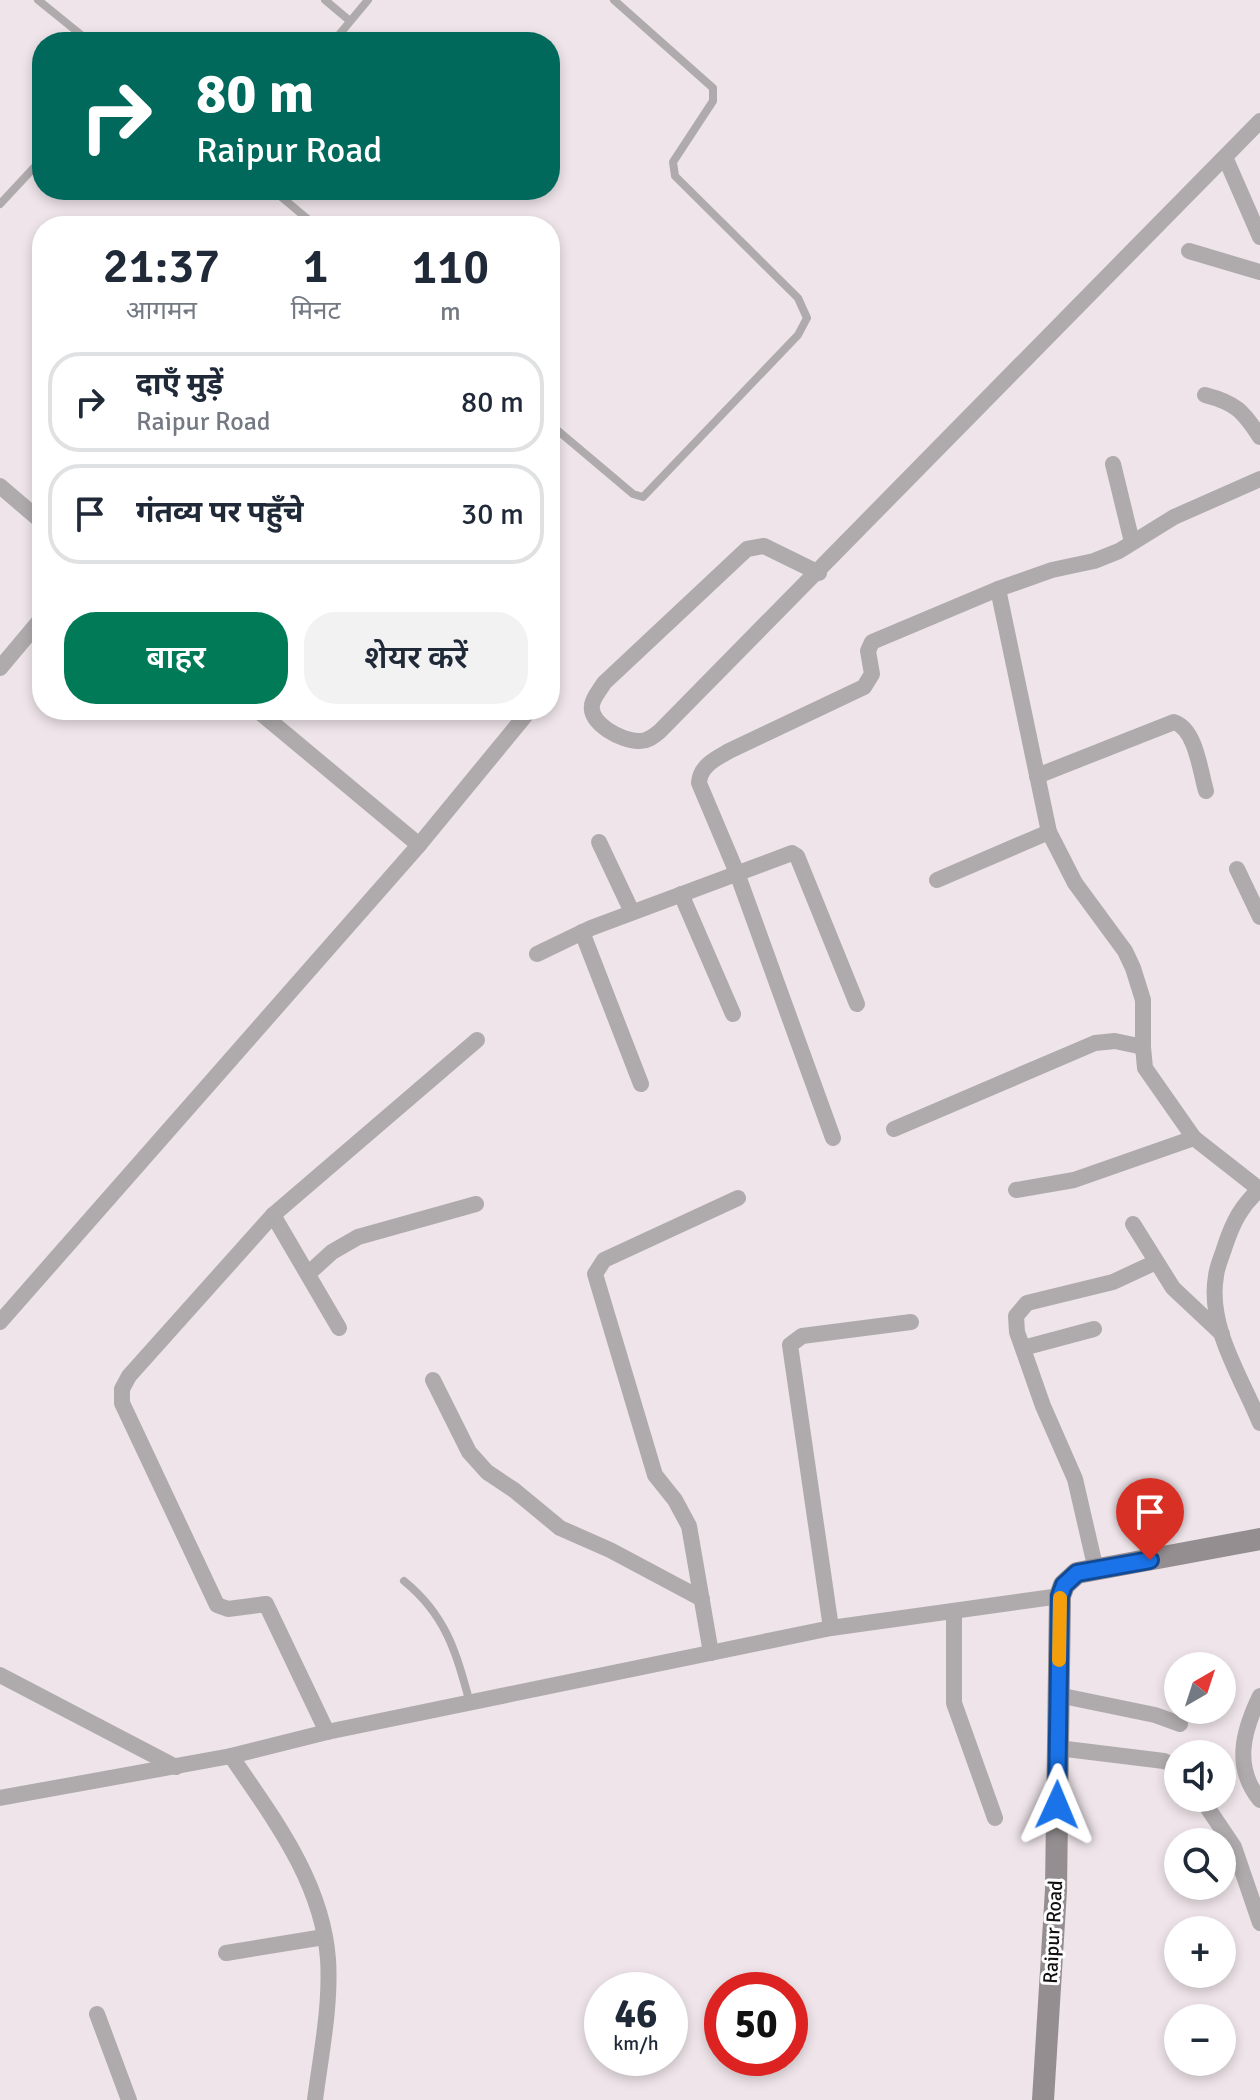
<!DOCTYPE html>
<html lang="hi">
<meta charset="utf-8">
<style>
body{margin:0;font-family:Signika,"Noto Sans Devanagari",sans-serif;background:#f2f2f3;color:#1f2937;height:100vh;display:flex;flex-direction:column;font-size:30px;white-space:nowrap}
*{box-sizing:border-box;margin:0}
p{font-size:26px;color:#747a83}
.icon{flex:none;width:44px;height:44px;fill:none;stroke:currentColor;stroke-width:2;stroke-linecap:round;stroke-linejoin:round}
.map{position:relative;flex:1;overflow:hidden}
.side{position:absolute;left:32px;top:216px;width:528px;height:504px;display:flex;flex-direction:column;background:#fff;border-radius:32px;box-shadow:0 4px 12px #0003}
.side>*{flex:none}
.guide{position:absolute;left:32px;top:32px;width:528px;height:168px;border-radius:32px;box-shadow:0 4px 12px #0003;background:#00695c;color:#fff;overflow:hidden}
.needle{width:52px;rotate:39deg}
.controls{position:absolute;left:1164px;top:1652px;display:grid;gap:16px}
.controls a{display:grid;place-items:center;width:72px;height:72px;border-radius:50%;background:#fff;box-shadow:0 4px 12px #0003;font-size:40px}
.speed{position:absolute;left:584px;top:1972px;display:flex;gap:16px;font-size:40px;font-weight:700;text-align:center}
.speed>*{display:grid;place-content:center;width:104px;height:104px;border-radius:50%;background:#fff;box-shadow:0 4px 12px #0003;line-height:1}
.speed small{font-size:20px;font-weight:400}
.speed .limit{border:12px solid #d22;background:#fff;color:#111}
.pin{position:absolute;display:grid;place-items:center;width:68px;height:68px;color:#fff;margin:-82px -34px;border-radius:50% 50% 50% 0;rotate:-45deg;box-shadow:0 0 8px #0007}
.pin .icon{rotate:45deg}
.me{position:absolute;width:88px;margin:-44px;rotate:1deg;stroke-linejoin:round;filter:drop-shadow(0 0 6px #0008)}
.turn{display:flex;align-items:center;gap:28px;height:168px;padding:0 32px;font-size:36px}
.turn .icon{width:104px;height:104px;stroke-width:2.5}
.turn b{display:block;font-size:56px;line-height:68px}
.eta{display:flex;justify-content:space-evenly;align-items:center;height:136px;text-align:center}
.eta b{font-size:48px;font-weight:600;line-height:56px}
.button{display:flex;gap:16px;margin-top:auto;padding:16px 32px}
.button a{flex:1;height:92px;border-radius:32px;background:#007a57;color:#fff;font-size:32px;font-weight:600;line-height:92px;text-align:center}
.button a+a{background:#f2f2f3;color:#1f2937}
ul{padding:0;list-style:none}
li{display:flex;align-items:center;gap:24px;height:100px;margin:0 16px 12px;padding:0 16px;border:4px solid #e0e1e3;border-radius:32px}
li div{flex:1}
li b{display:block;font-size:30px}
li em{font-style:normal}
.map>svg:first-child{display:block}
</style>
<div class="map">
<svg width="1260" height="2100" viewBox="0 0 1260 2100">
<rect width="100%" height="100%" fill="#eee4e9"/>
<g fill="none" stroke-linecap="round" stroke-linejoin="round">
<g stroke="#afabad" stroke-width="8">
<path d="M 38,0 L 90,42"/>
<path d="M 325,0 L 350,21"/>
<path d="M 333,42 L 368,0"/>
<path d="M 273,190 L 316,226"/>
<path d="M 0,204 L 42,159"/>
<path d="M 550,424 L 633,494 L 643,497 L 798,335 L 807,318 L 798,298 L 675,176 L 673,162 L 713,101 L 713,88 L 614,0"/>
<path d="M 404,1581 C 446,1615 456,1652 470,1703"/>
</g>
<g stroke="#afabad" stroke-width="16">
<path d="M 1225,157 L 1260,237"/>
<path d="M 1189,251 L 1260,272"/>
<path d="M 1205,395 C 1236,403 1243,411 1260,437"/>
<path d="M 1113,464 L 1132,542"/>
<path d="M 0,486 L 42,522"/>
<path d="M 819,573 L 764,546 L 747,549 L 604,683 C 600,690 593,697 592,705 C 589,724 622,741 638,741 C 647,742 654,736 660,731 L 1260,121"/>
<path d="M 0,668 L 42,618"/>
<path d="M 257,710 L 419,845"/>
<path d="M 1037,776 L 1174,722 C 1196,729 1200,771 1206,791"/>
<path d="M 599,842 L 632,912"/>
<path d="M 1237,869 L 1260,917"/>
<path d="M 937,880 L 1049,832"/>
<path d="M 681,894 L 733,1014"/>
<path d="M 582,932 L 641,1084"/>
<path d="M 537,954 L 591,928 L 792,853 L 797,856 L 857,1004"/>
<path d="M 894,1129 L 1095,1043 L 1115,1041 L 1143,1047"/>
<path d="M 833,1138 L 737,873 L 699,783 C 700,766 715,759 729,751 L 864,687 L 872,674 L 868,651 L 872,642 L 998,589"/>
<path d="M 1259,1189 L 1194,1138 L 1145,1068 L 1143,1047 L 1143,1000 L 1133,968 L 1125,951 L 1075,883 L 1049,832 L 998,589 L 1052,570 L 1094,561 L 1119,551 L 1174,517 L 1260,479"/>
<path d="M 1260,1189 C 1241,1206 1233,1222 1225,1246 C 1222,1256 1217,1266 1216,1276 C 1207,1327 1242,1378 1260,1423"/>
<path d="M 1016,1190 L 1074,1180 L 1194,1138"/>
<path d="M 273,1215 L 339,1328"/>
<path d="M 1133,1224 L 1173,1288 L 1222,1334"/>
<path d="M 309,1273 L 332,1252 L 358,1237 L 476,1204"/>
<path d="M 0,1322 L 419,845 L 525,716"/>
<path d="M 1023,1348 L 1094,1329"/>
<path d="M 433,1380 L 469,1452 L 487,1472 L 514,1490 L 560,1528 L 610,1550 L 702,1599"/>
<path d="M 1096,1570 L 1075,1479 L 1043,1406 L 1017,1332 L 1016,1316 L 1027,1303 L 1113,1282 L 1156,1262"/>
<path d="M 954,1611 L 954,1703 L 995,1818"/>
<path d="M 831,1628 L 790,1345 L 802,1336 L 911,1322"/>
<path d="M 711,1653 L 689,1526 L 675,1500 L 655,1475 L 595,1274 L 604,1260 L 738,1198"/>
<path d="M 0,1675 L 176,1767"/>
<path d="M 1058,1695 L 1155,1715 L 1180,1724"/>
<path d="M 1260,1696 C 1243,1731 1233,1767 1260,1800"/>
<path d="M 327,1732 L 266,1604 L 228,1609 L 217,1605 L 122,1403 L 122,1389 L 129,1376 L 273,1215 L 477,1040"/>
<path d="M 1058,1748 L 1164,1761 L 1178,1767"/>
<path d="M 231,1756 C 273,1818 322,1881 328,1959 C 331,2005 321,2054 315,2100"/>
<path d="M 0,1798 L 231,1756 L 327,1732 L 831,1628 L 1060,1596"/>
<path d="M 1201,1798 L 1234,1847 L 1260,1923"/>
<path d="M 226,1953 L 324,1937"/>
<path d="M 97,2014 L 129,2100"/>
</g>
<path stroke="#948e91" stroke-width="22" d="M 1043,2100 L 1056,1890 L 1060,1596 L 1064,1585 L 1077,1573 L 1260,1539"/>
</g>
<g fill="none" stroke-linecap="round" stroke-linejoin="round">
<defs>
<path id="route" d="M 1057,1805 L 1060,1596 L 1064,1585 L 1077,1573 L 1150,1560"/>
</defs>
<use href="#route" stroke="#114b97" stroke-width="20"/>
<use href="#route" stroke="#1a73e8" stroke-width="14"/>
<path stroke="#f59e0b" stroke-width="14" d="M 1059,1660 L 1060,1598"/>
</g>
<g text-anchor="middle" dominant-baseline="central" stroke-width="6" stroke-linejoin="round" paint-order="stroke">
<g font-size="20" fill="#130f11" stroke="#fff">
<text transform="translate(1053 1932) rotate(-87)">Raipur Road</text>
</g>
</g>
</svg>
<div class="controls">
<a><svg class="needle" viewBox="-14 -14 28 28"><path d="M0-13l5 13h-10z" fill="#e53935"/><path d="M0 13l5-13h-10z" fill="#747a83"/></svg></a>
<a><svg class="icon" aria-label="sound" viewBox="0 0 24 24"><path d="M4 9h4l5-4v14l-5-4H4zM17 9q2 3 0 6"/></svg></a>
<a><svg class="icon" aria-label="search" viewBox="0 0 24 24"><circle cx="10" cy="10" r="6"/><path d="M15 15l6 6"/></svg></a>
<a>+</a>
<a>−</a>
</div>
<div class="speed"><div>46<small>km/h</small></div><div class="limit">50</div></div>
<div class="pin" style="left:1150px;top:1560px;background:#d93025"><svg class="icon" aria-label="arrive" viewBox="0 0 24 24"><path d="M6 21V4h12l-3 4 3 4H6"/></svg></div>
<svg class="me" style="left:1057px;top:1805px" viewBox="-20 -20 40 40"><path d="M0-17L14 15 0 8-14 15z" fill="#1a73e8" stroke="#fff" stroke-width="4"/></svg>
<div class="guide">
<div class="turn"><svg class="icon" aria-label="right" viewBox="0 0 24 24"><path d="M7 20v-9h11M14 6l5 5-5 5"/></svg><div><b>80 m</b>Raipur Road</div></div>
</div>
<section class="side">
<div class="eta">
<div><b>21:37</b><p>आगमन</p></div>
<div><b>1</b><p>मिनट</p></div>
<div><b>110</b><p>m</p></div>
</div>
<ul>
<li><svg class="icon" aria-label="right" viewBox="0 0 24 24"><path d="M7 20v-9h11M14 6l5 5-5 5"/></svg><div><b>दाएँ मुड़ें</b><p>Raipur Road</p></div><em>80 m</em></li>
<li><svg class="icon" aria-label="arrive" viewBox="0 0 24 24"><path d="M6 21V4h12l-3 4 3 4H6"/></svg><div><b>गंतव्य पर पहुँचे</b></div><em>30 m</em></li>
</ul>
<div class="button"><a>बाहर</a><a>शेयर करें</a></div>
</section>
</div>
